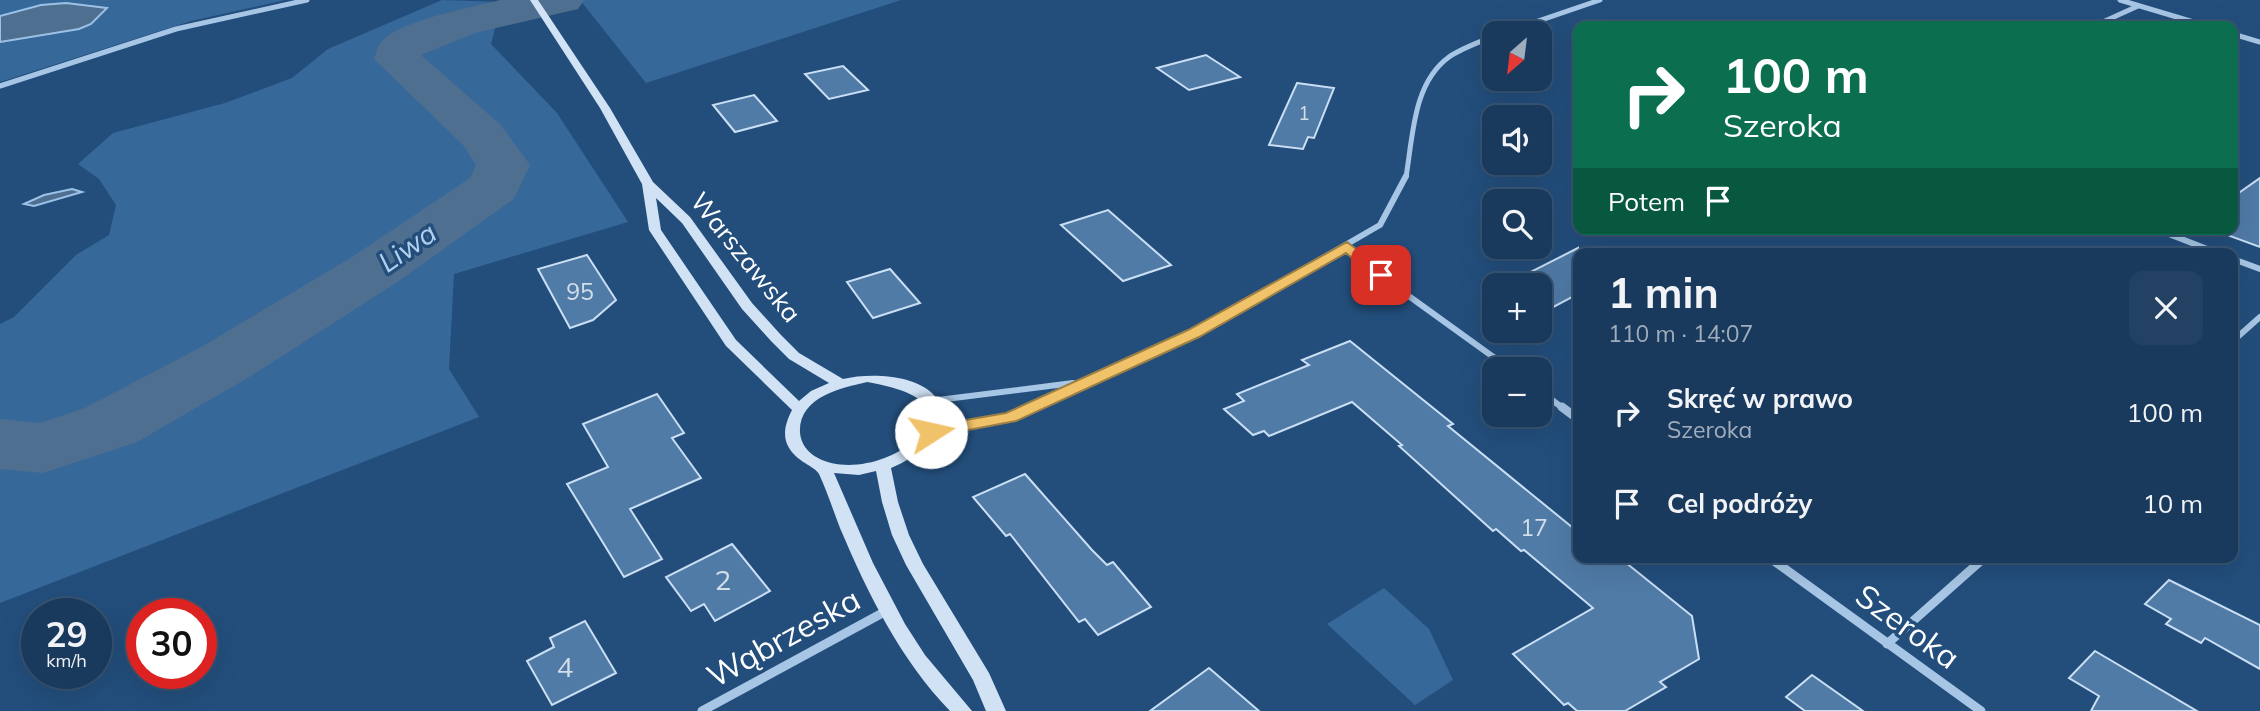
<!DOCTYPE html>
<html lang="pl">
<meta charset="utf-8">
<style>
body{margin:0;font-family:Mulish,sans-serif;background:#234163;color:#f1f3f6;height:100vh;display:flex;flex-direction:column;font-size:26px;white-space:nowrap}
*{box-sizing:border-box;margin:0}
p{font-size:23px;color:#9fadbc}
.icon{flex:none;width:38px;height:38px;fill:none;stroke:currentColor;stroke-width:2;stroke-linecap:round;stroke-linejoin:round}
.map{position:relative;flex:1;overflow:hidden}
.drawer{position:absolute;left:1573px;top:248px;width:665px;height:315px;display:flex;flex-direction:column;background:#1a3a5d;border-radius:14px;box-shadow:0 7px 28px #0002,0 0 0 2px #385472}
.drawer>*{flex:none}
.guide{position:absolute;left:1573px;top:21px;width:665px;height:214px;border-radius:14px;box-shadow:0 7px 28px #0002,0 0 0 2px #385472;background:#0b6e4f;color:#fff;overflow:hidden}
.needle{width:46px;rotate:208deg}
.buttons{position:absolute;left:1482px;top:21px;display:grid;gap:14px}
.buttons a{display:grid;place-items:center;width:70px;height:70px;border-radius:14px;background:#1a3a5d;box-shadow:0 7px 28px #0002,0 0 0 2px #385472;font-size:35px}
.speed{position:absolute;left:21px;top:598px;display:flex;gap:14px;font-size:35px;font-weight:700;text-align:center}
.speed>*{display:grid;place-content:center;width:91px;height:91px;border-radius:50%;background:#1a3a5d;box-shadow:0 7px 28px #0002,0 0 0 2px #385472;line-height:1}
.speed small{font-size:18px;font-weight:400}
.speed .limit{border:10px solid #d22;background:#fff;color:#111}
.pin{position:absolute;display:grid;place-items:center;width:60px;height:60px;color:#fff;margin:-30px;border-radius:14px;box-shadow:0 4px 10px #0006}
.me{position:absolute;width:77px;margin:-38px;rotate:80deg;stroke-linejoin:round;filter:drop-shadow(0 0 5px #0008)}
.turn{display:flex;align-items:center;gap:24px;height:147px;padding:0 35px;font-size:32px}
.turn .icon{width:91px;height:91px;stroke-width:2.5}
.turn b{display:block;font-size:49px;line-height:60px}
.then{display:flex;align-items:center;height:66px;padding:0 35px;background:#0003;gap:14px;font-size:26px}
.round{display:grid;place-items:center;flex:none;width:74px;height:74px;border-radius:14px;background:#234163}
.summary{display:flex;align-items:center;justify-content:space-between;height:119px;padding:0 35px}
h1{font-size:42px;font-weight:700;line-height:52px}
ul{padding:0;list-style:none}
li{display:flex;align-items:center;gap:21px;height:91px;padding:0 35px}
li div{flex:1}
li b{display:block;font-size:26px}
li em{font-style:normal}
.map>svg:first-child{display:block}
</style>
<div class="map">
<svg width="2260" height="711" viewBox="0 0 2260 711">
<rect width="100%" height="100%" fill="#234e7c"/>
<g fill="#37689a">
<path d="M 0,0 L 285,0 L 191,21 L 0,82 Z"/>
<path d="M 442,0 L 502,2 L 491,44 L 557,113 L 628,222 L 454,274 L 449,369 L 479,417 L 0,603 L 0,324 L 14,317 L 76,255 L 109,235 L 116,205 L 99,179 L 78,164 L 113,133 L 225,103 L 292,78 L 328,49 Z"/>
<path d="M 580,0 L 901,0 L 646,83 Z"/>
<path d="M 1384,588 L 1429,629 L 1453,680 L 1415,705 L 1327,624 Z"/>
</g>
<g fill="#4f6f90" stroke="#9bc1e6" stroke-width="2">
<path d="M 66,3 L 107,8 L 91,24 L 79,29 L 0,42 L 0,16 L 41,5 Z"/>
<path d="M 72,189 L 82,192 L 34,206 L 24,204 L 44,195 Z"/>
</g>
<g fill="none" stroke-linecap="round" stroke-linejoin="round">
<path fill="#4f6f90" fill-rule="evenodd" d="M 500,0 L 584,0 L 578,9 L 475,33 L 421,55 L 501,125 L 530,165 L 514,199 L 396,283 L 251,376 L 137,442 L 43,473 L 0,469 L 0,419 L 40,423 L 85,408 L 203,346 L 352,257 L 470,178 L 476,165 L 464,146 L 374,59 C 376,52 379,44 384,39 C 404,20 472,7 500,0 Z"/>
</g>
<g fill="#507ba7" stroke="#cadff4" stroke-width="2">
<path d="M 1206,55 L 1240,77 L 1189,90 L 1157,68 Z"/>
<path d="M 843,66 L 868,90 L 829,99 L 805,74 Z"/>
<path d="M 1297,83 L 1334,88 L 1314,138 L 1308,137 L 1303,149 L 1269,145 Z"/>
<path d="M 754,95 L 777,121 L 735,132 L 713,105 Z"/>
<path d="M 2260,178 L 2260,247 L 2211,229 L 2233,229 L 2233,197 Z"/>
<path d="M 1108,210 L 1171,265 L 1123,281 L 1061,225 Z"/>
<path d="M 1578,248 L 1578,294 L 1540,314 L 1540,285 L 1505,285 Z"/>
<path d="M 587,255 L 616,300 L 593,320 L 570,328 L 538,269 Z"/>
<path d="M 890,269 L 920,303 L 873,318 L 847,282 Z"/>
<path d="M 1350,341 L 1453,424 L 1448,426 L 1578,532 L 1578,558 L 1620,558 L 1692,616 L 1699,659 L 1660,682 L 1666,687 L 1625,711 L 1577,711 L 1568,703 L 1564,705 L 1513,654 L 1593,608 L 1524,550 L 1521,551 L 1496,529 L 1493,531 L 1399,446 L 1402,445 L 1352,402 L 1269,436 L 1264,431 L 1253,435 L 1224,409 L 1244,401 L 1237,394 L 1309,365 L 1302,360 Z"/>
<path d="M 657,394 L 684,433 L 672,438 L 701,478 L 630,509 L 662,559 L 624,577 L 567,484 L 608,467 L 583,424 Z"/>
<path d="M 1025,474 L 1092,550 L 1107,565 L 1113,562 L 1151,607 L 1098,635 L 1085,619 L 1079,622 L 1010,534 L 1006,536 L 973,497 Z"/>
<path d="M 732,544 L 770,591 L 715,621 L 704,604 L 691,611 L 666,577 Z"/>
<path d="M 2169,580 L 2260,625 L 2260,669 L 2205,638 L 2201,643 L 2166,624 L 2171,619 L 2145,604 Z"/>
<path d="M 585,621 L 616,673 L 552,705 L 527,661 L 554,647 L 550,638 Z"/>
<path d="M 2095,651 L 2197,711 L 2091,711 L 2099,696 L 2069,678 Z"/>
<path d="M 1209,668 L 1259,711 L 1150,711 Z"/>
<path d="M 1812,675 L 1863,711 L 1805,711 L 1786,697 Z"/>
</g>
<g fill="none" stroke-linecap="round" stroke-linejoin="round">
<g stroke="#a7c6e5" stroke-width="5">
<path d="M 2120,0 L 2207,26"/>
<path d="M 2094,26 L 2138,6"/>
<path d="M 1503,33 L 1600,0"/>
<path d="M 2233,34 L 2260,42"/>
<path d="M 0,86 L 176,29 L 307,0"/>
<path d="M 1406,177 C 1413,136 1413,83 1449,57 C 1462,48 1480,42 1494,36"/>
</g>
<g stroke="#a7c6e5" stroke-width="6">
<path d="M 2156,229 L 2220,254"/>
<path d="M 1347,246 L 1399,289 L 1510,369"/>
<path d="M 2233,259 L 2260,269"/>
<path d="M 2233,341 L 2260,317"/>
<path d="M 1540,391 L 1564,409"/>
<path d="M 930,401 L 1073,383"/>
<path d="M 1028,409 L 1193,333 L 1380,225 L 1406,176"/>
</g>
<g stroke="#a7c6e5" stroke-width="9">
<path d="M 1562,407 L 1578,419"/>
<path d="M 931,432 L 1010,418 L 1032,407"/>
<path d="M 1770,558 L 1981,711"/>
<path d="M 1887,644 L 1984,558"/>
<path d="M 702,711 L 888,610"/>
</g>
<path fill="#d1e2f5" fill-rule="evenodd" d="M 530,0 L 538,0 L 610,108 L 653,182 L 690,217 L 752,303 L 781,335 L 799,353 L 843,379 C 869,373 912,374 933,394 C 937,399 939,409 941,415 C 933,443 919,456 891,468 L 898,502 L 909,535 L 923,564 L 989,673 L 1006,711 L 986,711 L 973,680 L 906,565 L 892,535 L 882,502 L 876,471 L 859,475 L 834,473 L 873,563 L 905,624 L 925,655 L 972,711 L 950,711 C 900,659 868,594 840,528 C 833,510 827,491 819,474 C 815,466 796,462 788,446 C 782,434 786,422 792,410 L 726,346 L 649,230 L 642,184 L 600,108 ZM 656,198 L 682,223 L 742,309 L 771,341 L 789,359 L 829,383 L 811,391 L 799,401 L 736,340 L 661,230 ZM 867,382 C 898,388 952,398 913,440 C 893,462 845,473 818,458 C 808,453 801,444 800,433 C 798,397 841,388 867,382 Z"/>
</g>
<path fill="#f0c36a" stroke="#9c7f45" stroke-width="2" d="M 1347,242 L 1387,272 L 1387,278 L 1376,278 L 1346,253 L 1199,337 L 1016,421 L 931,437 L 923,432 L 931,426 L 1006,413 L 1188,330 Z"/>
<g text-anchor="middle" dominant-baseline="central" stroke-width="7" stroke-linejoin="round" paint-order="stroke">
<g font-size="19" fill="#d3dee9">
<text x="1304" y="113">1</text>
</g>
<g font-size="23" fill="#d3dee9">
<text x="580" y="291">95</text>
<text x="1534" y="527">17</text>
</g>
<g font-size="26" fill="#fff" stroke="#234e7c">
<text transform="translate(746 257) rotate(51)">Warszawska</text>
</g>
<g font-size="28" font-style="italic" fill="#b2d0ed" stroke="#234e7c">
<text transform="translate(407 247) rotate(-35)">Liwa</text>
</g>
<g font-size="28" fill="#d3dee9">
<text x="723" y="579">2</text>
<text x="565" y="666">4</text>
</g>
<g font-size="32" fill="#fff" stroke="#234e7c">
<text transform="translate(1908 626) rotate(36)">Szeroka</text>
<text transform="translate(783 637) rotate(-29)">Wąbrzeska</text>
</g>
</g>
</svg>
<div class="buttons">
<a><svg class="needle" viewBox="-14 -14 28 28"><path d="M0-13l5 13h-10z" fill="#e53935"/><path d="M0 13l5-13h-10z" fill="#9fadbc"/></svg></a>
<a><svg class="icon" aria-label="sound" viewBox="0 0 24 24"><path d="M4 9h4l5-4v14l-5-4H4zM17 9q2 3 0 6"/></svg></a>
<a><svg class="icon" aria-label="search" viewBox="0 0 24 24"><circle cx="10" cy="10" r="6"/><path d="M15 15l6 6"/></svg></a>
<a>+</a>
<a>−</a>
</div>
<div class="speed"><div>29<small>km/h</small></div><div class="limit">30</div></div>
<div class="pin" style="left:1381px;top:275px;background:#d93025"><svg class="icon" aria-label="arrive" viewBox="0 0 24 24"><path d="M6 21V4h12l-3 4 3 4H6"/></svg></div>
<svg class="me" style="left:931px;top:432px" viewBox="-20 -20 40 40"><circle r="19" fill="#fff"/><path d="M0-13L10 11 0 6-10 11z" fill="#f0c36a"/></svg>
<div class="guide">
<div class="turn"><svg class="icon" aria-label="right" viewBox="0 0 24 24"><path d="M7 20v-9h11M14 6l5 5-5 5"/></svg><div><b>100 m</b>Szeroka</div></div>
<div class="then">Potem<svg class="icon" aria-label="arrive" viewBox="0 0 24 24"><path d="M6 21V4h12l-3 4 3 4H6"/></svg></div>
</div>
<section class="drawer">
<div class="summary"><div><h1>1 min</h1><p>110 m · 14:07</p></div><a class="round"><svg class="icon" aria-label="close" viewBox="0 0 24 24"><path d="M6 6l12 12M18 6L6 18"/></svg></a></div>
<ul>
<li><svg class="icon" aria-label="right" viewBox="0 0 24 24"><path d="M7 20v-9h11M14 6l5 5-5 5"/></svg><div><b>Skręć w prawo</b><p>Szeroka</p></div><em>100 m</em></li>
<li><svg class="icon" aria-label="arrive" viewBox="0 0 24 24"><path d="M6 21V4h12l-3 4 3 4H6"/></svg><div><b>Cel podróży</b></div><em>10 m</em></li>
</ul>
</section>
</div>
